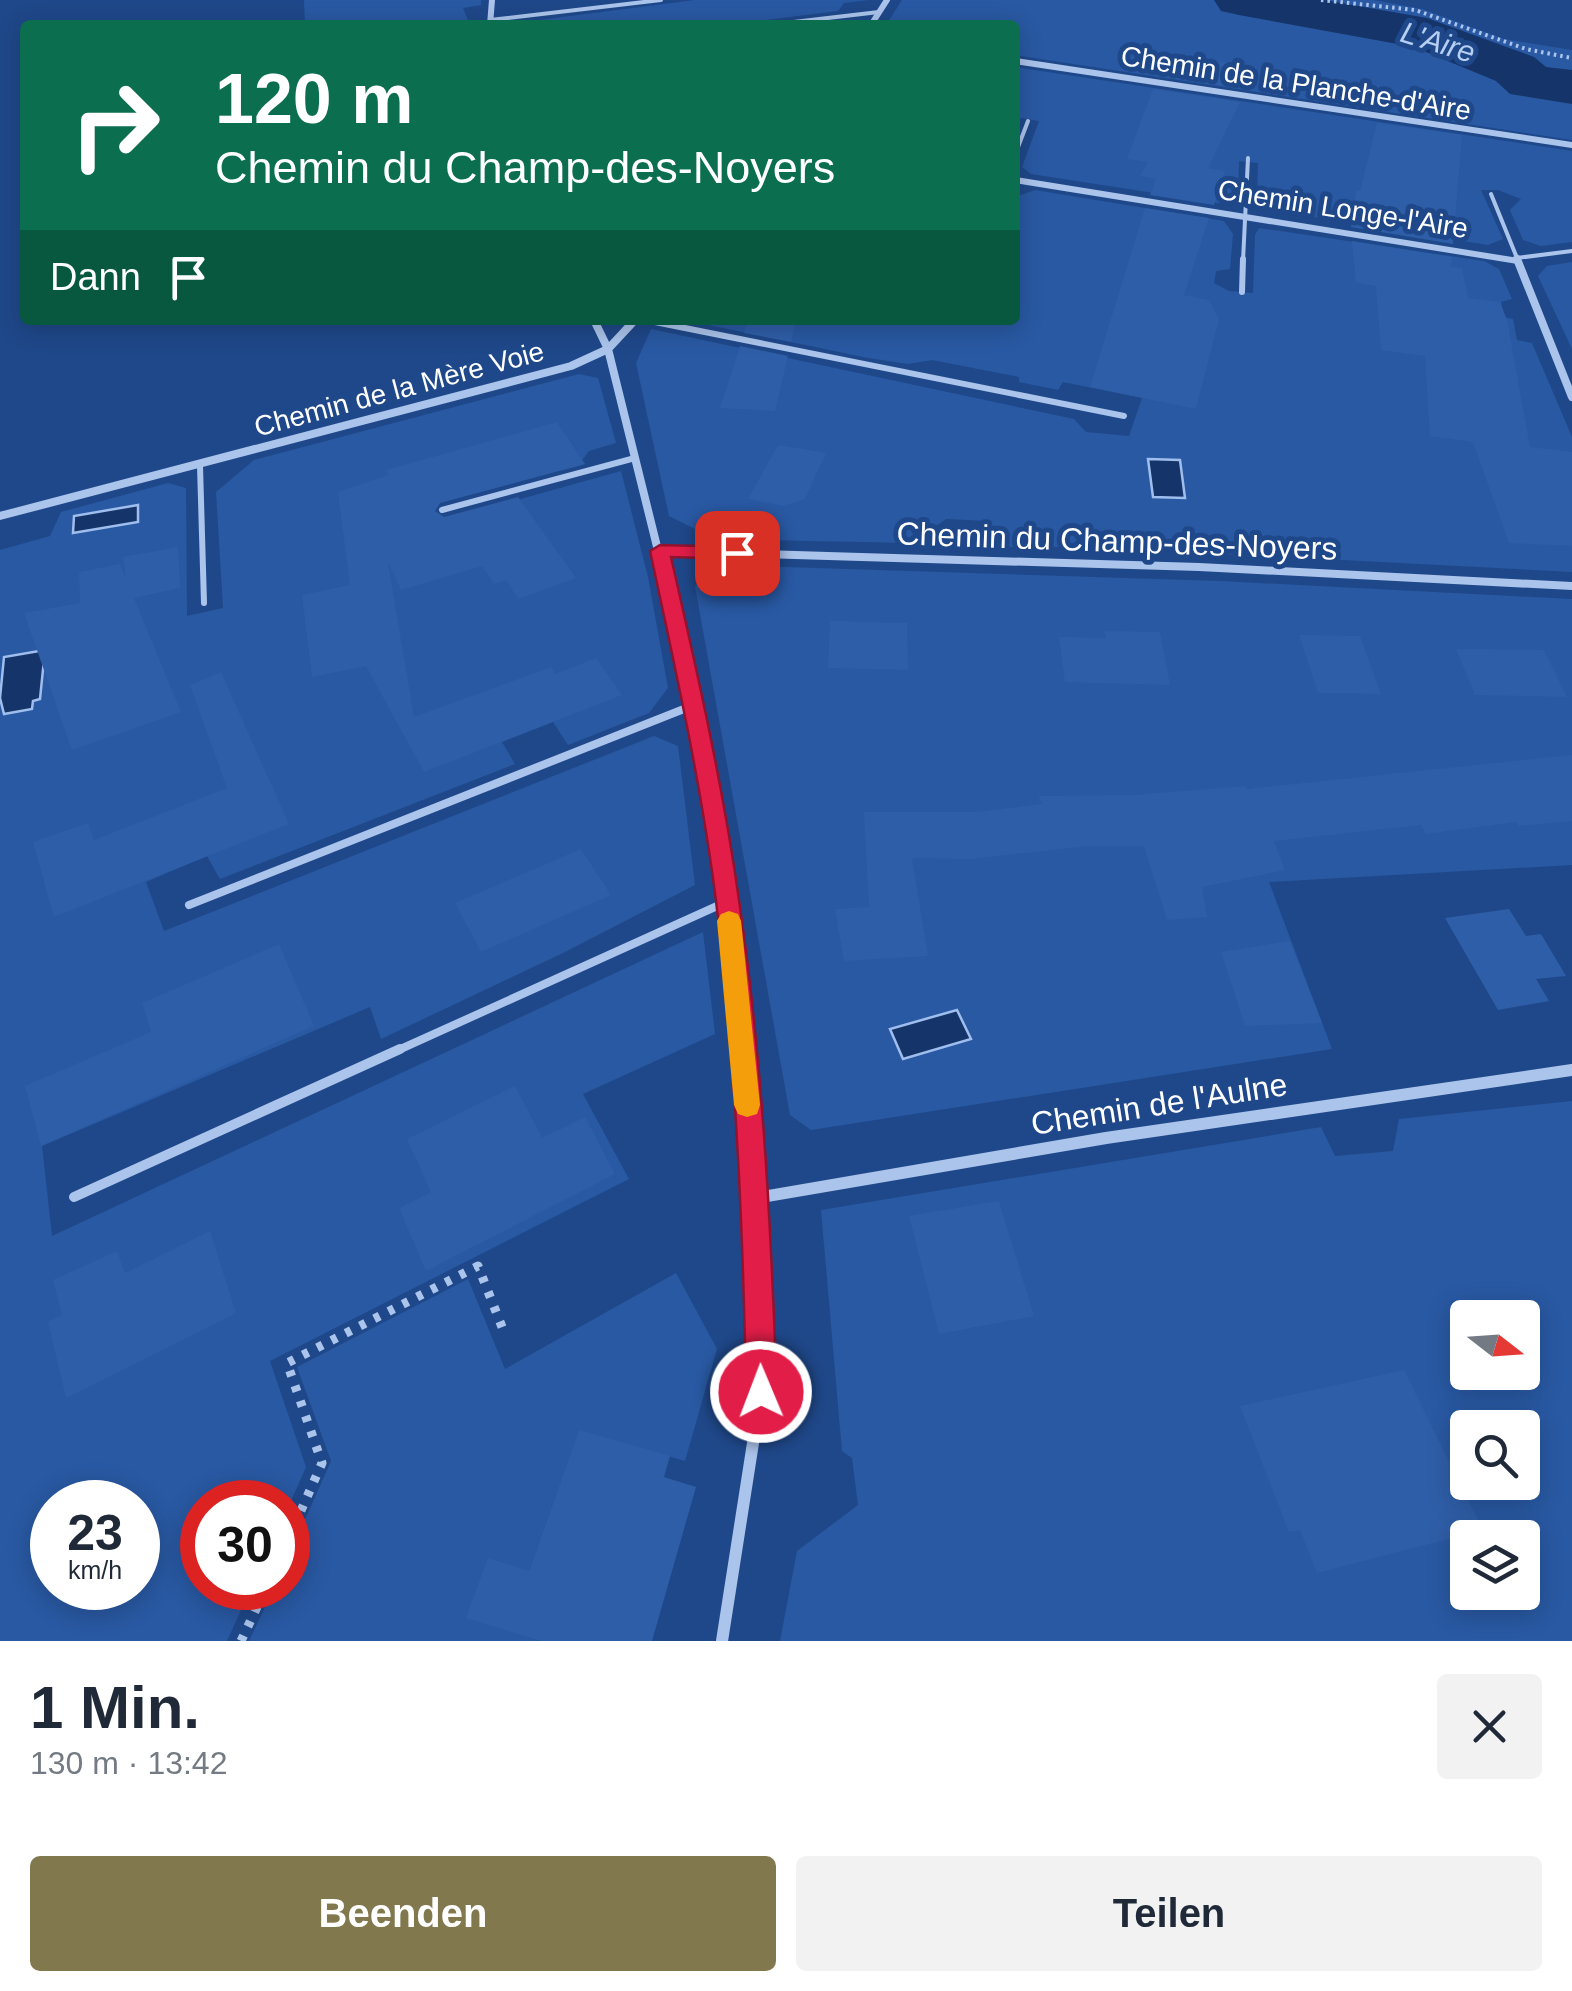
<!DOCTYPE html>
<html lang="de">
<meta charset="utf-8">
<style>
body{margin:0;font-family:Helvetica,sans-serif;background:#f2f2f3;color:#1f2937;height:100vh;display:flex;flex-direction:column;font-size:38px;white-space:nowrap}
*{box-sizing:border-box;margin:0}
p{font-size:32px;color:#747a83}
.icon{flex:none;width:55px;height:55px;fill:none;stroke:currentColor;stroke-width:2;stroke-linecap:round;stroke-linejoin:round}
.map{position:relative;height:1641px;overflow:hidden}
.details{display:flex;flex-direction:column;background:#fff;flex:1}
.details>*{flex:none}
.banner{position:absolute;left:20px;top:20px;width:1000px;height:305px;border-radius:10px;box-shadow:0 5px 25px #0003;background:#0b6e4f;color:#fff;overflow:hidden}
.needle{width:65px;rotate:107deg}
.fabs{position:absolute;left:1450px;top:1300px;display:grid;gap:20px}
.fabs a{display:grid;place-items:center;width:90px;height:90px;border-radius:10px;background:#fff;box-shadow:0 5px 25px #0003;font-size:50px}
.speed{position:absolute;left:30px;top:1480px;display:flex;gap:20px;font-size:50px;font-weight:700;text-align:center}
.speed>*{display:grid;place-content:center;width:130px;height:130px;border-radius:50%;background:#fff;box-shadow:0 5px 25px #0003;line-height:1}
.speed small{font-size:25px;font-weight:400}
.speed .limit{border:15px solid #d22;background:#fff;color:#111}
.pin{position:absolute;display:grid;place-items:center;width:85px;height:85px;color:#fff;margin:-42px;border-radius:20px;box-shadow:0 5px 15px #0006}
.me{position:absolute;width:110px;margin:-55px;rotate:359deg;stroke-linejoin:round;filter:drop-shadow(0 0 8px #0008)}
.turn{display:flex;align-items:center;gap:35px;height:210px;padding:0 30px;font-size:45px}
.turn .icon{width:130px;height:130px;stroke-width:2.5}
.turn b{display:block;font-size:70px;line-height:85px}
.then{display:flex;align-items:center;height:95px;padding:0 30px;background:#0003;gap:20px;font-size:38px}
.round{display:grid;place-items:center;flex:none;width:105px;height:105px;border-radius:10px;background:#f2f2f3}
.overview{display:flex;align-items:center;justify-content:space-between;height:170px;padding:0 30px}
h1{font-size:60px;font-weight:600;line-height:75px}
.button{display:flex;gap:20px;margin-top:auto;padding:20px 30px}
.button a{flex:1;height:115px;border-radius:10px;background:#81784e;color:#fff;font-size:40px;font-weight:600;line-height:115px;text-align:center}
.button a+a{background:#f2f2f3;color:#1f2937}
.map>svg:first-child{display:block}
</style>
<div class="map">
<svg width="1572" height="1641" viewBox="0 0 1572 1641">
<rect width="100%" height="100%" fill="#1f488a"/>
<g fill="#2959a3" fill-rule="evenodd">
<path d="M 304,0 L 481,0 L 481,5 L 463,8 L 470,25 L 305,25 Z"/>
<path d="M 695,0 L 869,0 L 844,3 L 838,11 L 726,25 L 501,25 Z"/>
<path d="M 902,0 L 1373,0 L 1422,9 L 1504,39 L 1572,50 L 1572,140 L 1015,55 L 1015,25 L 886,25 Z"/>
<path d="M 1015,67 L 1572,151 L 1572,242 L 1541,246 L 1523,240 L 1510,210 L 1521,199 L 1498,190 L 1481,190 L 1503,239 L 1488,245 L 1271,210 L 1257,200 L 1258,163 L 1239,161 L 1238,199 L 1225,204 L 1031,174 L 1022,167 L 1039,121 L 1021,118 L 1015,133 Z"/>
<path d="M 1035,190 L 1224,221 L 1233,234 L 1230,269 L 1216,271 L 1214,283 L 1229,291 L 1253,293 L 1255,235 L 1259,228 L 1484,261 L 1499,269 L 1512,299 L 1501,302 L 1504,317 L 1513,319 L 1517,340 L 1532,343 L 1572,437 L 1572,572 L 1089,547 L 988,547 L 987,521 L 946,519 L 912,543 L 715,539 L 669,516 L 636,363 L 651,329 L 1074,419 L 1086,432 L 1129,436 L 1142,398 L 1063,382 L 1058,390 L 1019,382 L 1019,377 L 932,360 L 908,364 L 868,358 L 684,320 L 1015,320 L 1015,197 Z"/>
<path d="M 1572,262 L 1572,349 L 1538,276 L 1547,266 Z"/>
<path d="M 579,374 L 598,378 L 616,443 L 589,451 L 582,460 L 585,464 L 560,471 L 547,470 L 454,487 L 399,533 L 621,471 L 648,577 L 668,688 L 649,713 L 568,745 L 553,722 L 502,742 L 515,764 L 220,879 L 207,856 L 146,882 L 164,931 L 654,736 L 678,746 L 695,885 L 563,953 L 381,1039 L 370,1007 L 42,1146 L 52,1236 L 703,932 L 715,1034 L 583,1094 L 629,1179 L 270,1361 L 306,1467 L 288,1508 L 288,1502 L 202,1502 L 202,1588 L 251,1588 L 227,1641 L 0,1641 L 0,550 L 50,536 L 61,512 L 168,483 L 186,488 L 187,616 L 223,608 L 216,492 L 254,460 ZM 52,1502 L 138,1502 L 138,1588 L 52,1588 Z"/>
<path d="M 724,565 L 1220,581 L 1572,599 L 1572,865 L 1269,882 L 1332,1049 L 811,1130 L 790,1115 L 695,586 Z"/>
<path d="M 1572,1101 L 1572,1641 L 780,1641 L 797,1551 L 858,1505 L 852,1458 L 842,1451 L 821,1210 L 1321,1127 L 1335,1156 L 1393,1151 L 1399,1119 ZM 1468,1318 L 1522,1318 L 1522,1372 L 1468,1372 ZM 1468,1428 L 1522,1428 L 1522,1482 L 1468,1482 ZM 1468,1538 L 1522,1538 L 1522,1592 L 1468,1592 Z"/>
<path d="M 676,1273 L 717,1349 L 685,1461 L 579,1431 L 508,1630 L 541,1641 L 249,1641 L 274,1588 L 288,1588 L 288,1558 L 331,1461 L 297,1367 L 468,1279 L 505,1369 Z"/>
</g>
<g fill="#153469" stroke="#9fbeed" stroke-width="2.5">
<path d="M 1148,459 L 1180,460 L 1185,498 L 1153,497 Z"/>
<path d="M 138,505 L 138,522 L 73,533 L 74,516 Z"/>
<path d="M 45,650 L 40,699 L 33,701 L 32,709 L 4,714 L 0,698 L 4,657 Z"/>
<path d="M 957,1010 L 971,1039 L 903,1059 L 890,1029 Z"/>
</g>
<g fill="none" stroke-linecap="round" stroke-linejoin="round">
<path fill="#153469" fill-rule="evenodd" d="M 1214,0 L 1324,0 L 1427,18 L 1534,57 L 1546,67 L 1572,70 L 1572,104 L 1510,94 L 1496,81 L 1414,47 L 1239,15 L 1221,11 Z"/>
</g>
<g fill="#2f5ea8">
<path d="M 1166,53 L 1257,67 L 1246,89 L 1158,76 Z"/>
<path d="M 1153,89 L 1240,102 L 1208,168 L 1225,171 L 1214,205 L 1150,195 L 1156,179 L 1140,176 L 1148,162 L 1127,159 Z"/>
<path d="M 1377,123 L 1462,135 L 1453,244 L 1351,227 L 1356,190 L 1360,191 Z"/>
<path d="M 1145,208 L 1209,218 L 1184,295 L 1209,300 L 1219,319 L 1196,409 L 1090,387 Z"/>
<path d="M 1352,241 L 1452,257 L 1451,267 L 1462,268 L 1468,298 L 1500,302 L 1507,320 L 1530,447 L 1572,452 L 1572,546 L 1509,543 L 1473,442 L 1430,436 L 1425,356 L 1381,350 L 1376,286 L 1356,283 Z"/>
<path d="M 748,320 L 796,320 L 791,342 L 744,333 Z"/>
<path d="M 740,346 L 788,356 L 775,411 L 720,408 Z"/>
<path d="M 557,422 L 585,464 L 440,503 L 435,511 L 444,517 L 518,497 L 576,578 L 518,599 L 506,580 L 494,584 L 482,566 L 401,590 L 388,563 L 414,717 L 551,667 L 555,674 L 596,658 L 622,695 L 424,772 L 366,666 L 312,677 L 302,595 L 350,585 L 338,492 L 389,475 L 386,470 Z"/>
<path d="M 778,445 L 826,453 L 805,499 L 784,506 L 748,499 Z"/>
<path d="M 178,547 L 180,588 L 134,598 L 181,712 L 72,750 L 24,613 L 80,603 L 79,572 L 120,564 L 126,579 L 123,557 Z"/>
<path d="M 830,621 L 907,623 L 908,670 L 828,668 Z"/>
<path d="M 1104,631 L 1160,632 L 1170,685 L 1065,682 L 1059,637 L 1106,638 Z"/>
<path d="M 1299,635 L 1360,636 L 1381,694 L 1318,693 Z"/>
<path d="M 1456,649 L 1544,650 L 1567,697 L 1475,695 Z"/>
<path d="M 221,672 L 289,824 L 54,917 L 33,842 L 88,823 L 94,840 L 227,788 L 190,685 Z"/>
<path d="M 1572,755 L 1572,821 L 1519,826 L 1516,822 L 1426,834 L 1421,825 L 1274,841 L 1285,870 L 1202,887 L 1207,917 L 1167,920 L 1144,846 L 1088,846 L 970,859 L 912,858 L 928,956 L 844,961 L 835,909 L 869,907 L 864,812 L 976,812 L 1042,804 L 1038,796 L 1135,795 L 1246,786 L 1246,789 Z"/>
<path d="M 581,849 L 611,895 L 481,952 L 455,903 Z"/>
<path d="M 1509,909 L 1526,936 L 1541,934 L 1566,976 L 1536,979 L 1549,1001 L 1498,1010 L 1445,918 Z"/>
<path d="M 1290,941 L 1322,1023 L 1245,1026 L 1221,952 Z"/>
<path d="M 279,944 L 314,1026 L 41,1146 L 25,1086 L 151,1032 L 142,1003 Z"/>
<path d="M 515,1086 L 542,1138 L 585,1117 L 615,1174 L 426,1271 L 399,1208 L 431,1192 L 407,1139 Z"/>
<path d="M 999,1201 L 1034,1316 L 939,1334 L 909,1216 Z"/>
<path d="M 210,1231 L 236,1313 L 66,1398 L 48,1322 L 62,1315 L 53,1280 L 117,1251 L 125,1273 Z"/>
<path d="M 1404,1370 L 1483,1530 L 1317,1573 L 1300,1530 L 1289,1532 L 1240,1406 Z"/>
<path d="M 579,1430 L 670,1456 L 664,1477 L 696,1487 L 652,1641 L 541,1641 L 466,1618 L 488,1558 L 529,1571 Z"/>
</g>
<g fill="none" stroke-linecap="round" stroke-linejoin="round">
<path stroke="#abc4eb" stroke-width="4" stroke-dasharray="2.5 4" stroke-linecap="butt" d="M 1321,0 L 1415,10 L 1526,49 L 1572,58"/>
<g stroke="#abc4eb" stroke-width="9" stroke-dasharray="6 10" stroke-linecap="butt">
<path d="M 288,1540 L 322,1463 L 287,1363 L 478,1266 L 504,1332"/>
<path d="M 241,1641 L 266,1588"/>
</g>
<g stroke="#abc4eb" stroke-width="4">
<path d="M 490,20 L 661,0"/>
<path d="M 768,25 L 879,12"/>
<path d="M 1015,155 L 1028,121"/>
<path d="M 1491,194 L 1517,258 L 1572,251"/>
<path d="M 1243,261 L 1248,158"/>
</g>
<g stroke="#abc4eb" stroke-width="6">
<path d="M 1242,292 L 1243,259"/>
<path d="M 645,320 L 1124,416"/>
<path d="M 200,466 L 204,603"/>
<path d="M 442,510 L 635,458"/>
</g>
<g stroke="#abc4eb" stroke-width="8">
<path d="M 189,905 L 694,705"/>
<path d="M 394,1052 L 726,902"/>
</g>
<path stroke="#abc4eb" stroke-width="10" d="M 74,1197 L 400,1049"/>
<g stroke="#abc4eb" stroke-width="6">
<path d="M 490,25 L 492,0"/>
<path d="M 871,25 L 887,0"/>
<path d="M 1015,61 L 1572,145"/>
<path d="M 1015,180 L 1518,261"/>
</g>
<g stroke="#abc4eb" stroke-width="8">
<path d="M 1517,259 L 1572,397"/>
<path d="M 635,320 L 608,349 L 671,603"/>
<path d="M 0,516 L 571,366 L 608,349 L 594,320"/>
<path d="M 660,551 L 1199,567 L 1572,586"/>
</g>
<path stroke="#abc4eb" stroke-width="10" d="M 671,600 C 704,750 727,900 742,1052"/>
<g stroke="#abc4eb" stroke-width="12">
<path d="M 756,1198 L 1106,1138 L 1572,1070"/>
<path d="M 722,1641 L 761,1392 L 756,1198 L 741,1049"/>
</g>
</g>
<path fill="#e11d48" stroke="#92132f" stroke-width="2.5" d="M 660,545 L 737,547 L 747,553 L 737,559 L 671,557 C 697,671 723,785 739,900 C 763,1063 771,1228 777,1392 L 772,1403 L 761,1408 L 750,1403 L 746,1392 C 743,1229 736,1064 716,901 C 701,783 675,667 650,551 Z"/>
<path fill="#f59e0b" d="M 729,911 L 738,914 L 741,921 L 760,1105 L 757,1114 L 747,1117 L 738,1114 L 734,1105 L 717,921 L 721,914 Z"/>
<g text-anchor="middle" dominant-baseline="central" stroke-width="10" stroke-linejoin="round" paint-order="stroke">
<g font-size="28" fill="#fff" stroke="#1f488a">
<text transform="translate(1296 83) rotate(9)">Chemin de la Planche-d'Aire</text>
<text transform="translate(1343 209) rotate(9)">Chemin Longe-l'Aire</text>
<text transform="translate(399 389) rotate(-15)">Chemin de la Mère Voie</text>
</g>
<g font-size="30" font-style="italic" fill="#b7cff3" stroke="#1f488a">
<text transform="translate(1438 42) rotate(17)">L'Aire</text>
</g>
<g font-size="32" fill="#fff" stroke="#1f488a">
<text transform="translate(1117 541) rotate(2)">Chemin du Champ-des-Noyers</text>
<text transform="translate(1159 1104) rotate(-9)">Chemin de l'Aulne</text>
</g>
</g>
</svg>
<div class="fabs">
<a><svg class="needle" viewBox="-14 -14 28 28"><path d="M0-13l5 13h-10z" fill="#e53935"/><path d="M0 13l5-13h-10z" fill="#747a83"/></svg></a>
<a><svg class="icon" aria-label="search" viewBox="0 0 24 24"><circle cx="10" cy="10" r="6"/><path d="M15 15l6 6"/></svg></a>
<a><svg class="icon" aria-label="layers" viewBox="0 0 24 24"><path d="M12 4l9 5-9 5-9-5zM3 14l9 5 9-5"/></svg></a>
</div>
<div class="speed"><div>23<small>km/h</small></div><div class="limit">30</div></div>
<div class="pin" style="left:737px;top:553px;background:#d93025"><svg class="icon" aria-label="arrive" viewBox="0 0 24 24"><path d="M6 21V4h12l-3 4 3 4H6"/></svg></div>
<svg class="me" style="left:761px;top:1392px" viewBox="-20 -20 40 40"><circle r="17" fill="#e11d48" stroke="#fff" stroke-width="3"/><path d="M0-11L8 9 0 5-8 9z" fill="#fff"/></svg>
<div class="banner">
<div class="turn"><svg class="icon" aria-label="right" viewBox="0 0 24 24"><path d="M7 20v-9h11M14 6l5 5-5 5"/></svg><div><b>120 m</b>Chemin du Champ-des-Noyers</div></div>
<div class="then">Dann<svg class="icon" aria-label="arrive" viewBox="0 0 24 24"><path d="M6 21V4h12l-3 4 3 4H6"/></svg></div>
</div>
</div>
<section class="details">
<div class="overview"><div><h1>1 Min.</h1><p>130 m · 13:42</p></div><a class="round"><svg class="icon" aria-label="close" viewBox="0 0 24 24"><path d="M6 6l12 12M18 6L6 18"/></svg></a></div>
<div class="button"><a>Beenden</a><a>Teilen</a></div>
</section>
